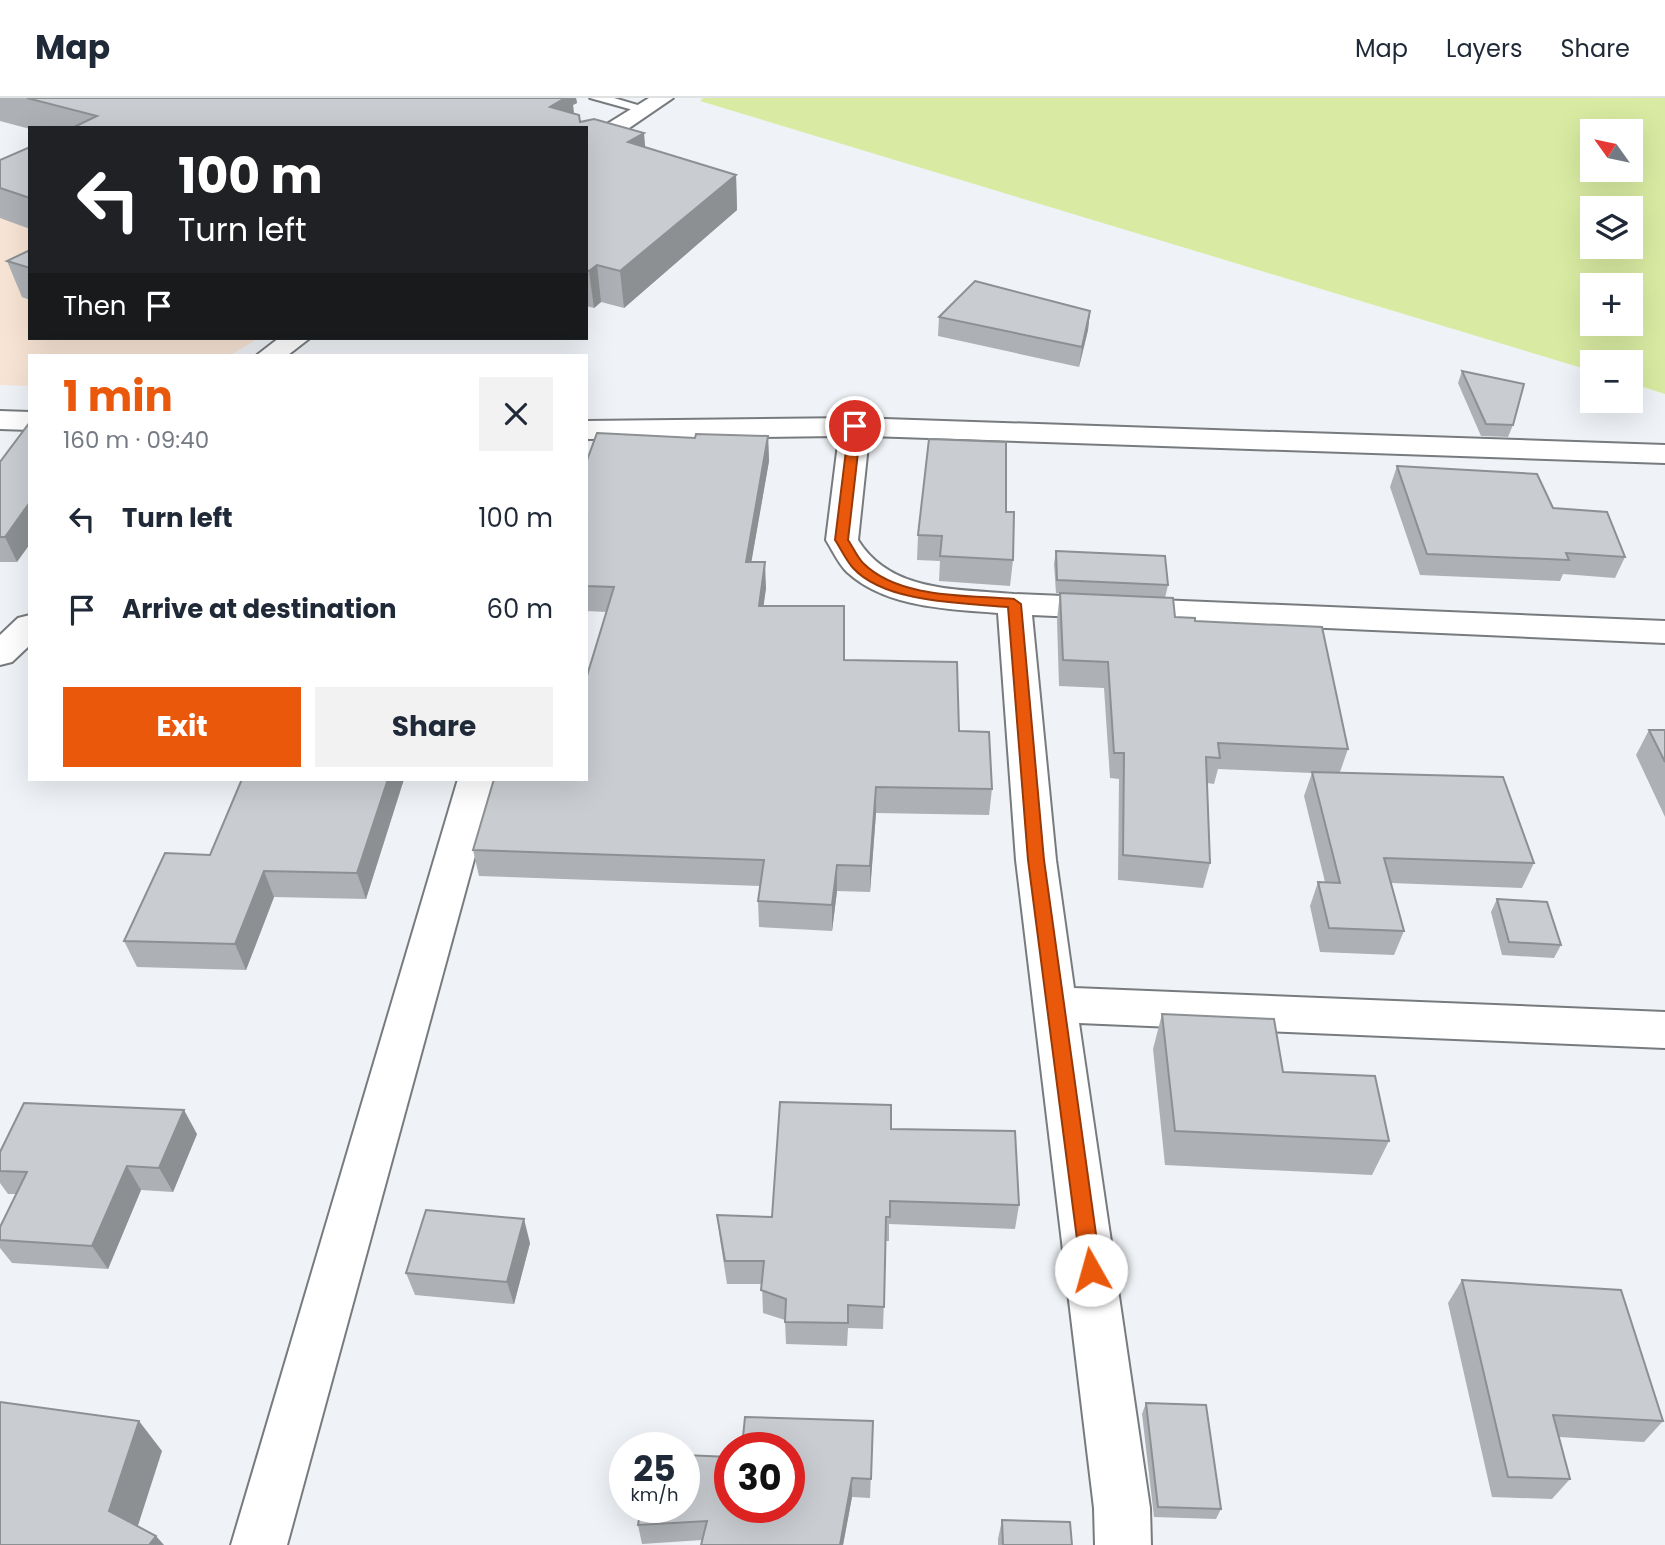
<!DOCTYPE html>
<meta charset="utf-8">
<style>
body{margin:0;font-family:Poppins,sans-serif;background:#f2f2f3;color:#1f2937;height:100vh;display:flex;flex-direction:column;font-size:26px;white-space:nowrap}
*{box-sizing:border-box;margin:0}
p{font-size:23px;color:#747a83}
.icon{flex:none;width:38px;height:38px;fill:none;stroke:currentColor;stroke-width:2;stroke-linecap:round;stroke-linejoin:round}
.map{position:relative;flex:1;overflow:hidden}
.panel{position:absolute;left:28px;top:256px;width:560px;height:427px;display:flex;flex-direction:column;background:#fff;border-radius:0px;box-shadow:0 7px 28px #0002}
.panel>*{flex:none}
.guide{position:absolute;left:28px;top:28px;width:560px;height:214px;border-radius:0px;box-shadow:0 7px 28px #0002;background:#202124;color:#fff;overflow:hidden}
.needle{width:46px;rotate:303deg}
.tools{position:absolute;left:1580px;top:21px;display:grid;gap:14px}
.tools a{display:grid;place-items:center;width:63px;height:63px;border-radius:0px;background:#fff;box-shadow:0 7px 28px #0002;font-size:35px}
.speed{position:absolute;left:609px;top:1334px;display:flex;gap:14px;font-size:35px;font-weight:700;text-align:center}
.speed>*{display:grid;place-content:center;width:91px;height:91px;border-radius:50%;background:#fff;box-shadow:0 7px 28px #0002;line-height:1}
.speed small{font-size:18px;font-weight:400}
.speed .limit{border:10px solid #d22;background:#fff;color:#111}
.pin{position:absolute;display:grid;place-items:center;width:60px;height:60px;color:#fff;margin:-30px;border:4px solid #fff;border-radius:50%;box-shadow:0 2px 7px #0007}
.me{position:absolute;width:77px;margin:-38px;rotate:353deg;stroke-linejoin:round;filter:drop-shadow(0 0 5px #0008)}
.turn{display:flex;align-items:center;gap:24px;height:147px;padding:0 35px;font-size:32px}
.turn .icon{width:91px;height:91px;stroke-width:2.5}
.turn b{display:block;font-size:49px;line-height:60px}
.then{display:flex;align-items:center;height:66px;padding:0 35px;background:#0003;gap:14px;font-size:26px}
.round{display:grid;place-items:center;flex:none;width:74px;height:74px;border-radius:0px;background:#f2f2f3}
.overview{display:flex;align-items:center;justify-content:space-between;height:119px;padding:0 35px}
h1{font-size:42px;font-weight:700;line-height:52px;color:#ea580c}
.button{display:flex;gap:14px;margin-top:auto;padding:14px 35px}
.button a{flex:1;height:80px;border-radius:0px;background:#ea580c;color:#fff;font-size:28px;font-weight:700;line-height:80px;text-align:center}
.button a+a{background:#f2f2f3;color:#1f2937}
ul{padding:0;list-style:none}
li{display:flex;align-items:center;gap:21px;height:91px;padding:0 35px}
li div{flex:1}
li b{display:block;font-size:26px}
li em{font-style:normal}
header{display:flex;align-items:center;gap:42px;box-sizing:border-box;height:98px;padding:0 35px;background:#fff;border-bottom:2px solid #e0e1e3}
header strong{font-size:33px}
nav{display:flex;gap:38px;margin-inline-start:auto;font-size:24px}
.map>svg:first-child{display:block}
</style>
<header>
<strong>Map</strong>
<nav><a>Map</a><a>Layers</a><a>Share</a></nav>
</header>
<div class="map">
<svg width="1665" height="1447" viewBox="0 0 1665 1447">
<rect width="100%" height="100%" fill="#eff2f6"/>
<path fill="#f7e4d4" d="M 30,82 L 30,240 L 259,240 L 231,257 L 30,257 L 30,288 L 0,287 L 0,96 Z"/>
<path fill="#d9eba2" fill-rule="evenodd" d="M 703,0 L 1665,0 L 1665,296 L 1631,285 L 1631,264 L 1592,264 L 1592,273 L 700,3 ZM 1592,33 L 1631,33 L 1631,72 L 1592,72 ZM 1592,110 L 1631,110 L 1631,149 L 1592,149 ZM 1592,187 L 1631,187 L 1631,226 L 1592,226 Z"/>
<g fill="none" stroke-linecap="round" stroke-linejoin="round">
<defs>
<path id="service" d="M 590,0 L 614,0 L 651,11 L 644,15 Z"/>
<g id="minor">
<path d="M 649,0 L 673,0 L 594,54 L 586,56 L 586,39 Z"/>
<path d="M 279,240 L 310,240 L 288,257 L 257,257 Z"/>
<path d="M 0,313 L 30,314 L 30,332 L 0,331 Z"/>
<path d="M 855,320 L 1665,347 L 1665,365 L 869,338 L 858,442 C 891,495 958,491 1014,496 L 1665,523 L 1665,545 L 1032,517 L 1056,762 L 1074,890 L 1665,914 L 1665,950 L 1079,925 L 1150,1410 L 1151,1447 L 1095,1447 L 1094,1410 L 1016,762 L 998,515 C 949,511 886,510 847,474 C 838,465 833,453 826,442 L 839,338 L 586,341 L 586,323 Z"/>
<path d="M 30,517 L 30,547 L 12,564 L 0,567 L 0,537 L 18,520 Z"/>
<path d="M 458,681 L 496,681 L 287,1447 L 231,1447 Z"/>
</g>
</defs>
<use href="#service" stroke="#777b7e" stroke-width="4"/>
<use href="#minor" stroke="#777b7e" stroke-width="4"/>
<use href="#service" fill="#fff" fill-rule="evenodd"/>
<use href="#minor" fill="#fff" fill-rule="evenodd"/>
</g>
<g fill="#adb0b4">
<path d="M 0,0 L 576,0 L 577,5 L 573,7 L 574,15 L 580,24 L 646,50 L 736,77 L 737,112 L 624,210 L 601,204 L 594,210 L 586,208 L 586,30 L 30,30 L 30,31 L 0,23 Z"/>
<path d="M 30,49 L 30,131 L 0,120 L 0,62 Z"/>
<path d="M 30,152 L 30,202 L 22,199 L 7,163 Z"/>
<path d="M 1090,213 L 1088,232 L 1079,269 L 938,238 L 939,219 Z"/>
<path d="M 1462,273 L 1513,327 L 1508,339 L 1481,338 L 1458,285 Z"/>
<path d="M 768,338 L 769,363 L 751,464 L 766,490 L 763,508 L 844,562 L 959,633 L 992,691 L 989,717 L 876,715 L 870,794 L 837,793 L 832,833 L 759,829 L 758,803 L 760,788 L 479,778 L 473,752 L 586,681 L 607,514 L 586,513 L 586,365 L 695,340 Z"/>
<path d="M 0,364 L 17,464 L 0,464 Z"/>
<path d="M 1397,368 L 1553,410 L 1625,459 L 1615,480 L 1563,476 L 1560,483 L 1420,477 L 1390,389 Z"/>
<path d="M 1006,414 L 1013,462 L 1010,488 L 939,483 L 940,463 L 917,462 L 918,437 Z"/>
<path d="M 1056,453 L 1168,487 L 1165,500 L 1056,495 L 1054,466 Z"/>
<path d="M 1060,495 L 1195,523 L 1348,651 L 1340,674 L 1534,765 L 1522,790 L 1391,785 L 1404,833 L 1394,857 L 1320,854 L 1310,808 L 1318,784 L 1325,784 L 1304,698 L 1312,675 L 1218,671 L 1214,686 L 1207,685 L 1210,765 L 1203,790 L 1118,782 L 1119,681 L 1110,680 L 1104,590 L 1059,588 L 1057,521 Z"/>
<path d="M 1649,632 L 1665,632 L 1665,719 L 1636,657 Z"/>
<path d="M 242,681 L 404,681 L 366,801 L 274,799 L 246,872 L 137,869 L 124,843 L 210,757 Z"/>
<path d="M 1497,801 L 1561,847 L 1554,860 L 1502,857 L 1491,814 Z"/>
<path d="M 1162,916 L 1283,974 L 1389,1043 L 1372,1077 L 1165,1067 L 1153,951 Z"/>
<path d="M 891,1031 L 1019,1107 L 1015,1131 L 889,1126 L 889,1143 L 886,1143 L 883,1231 L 848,1230 L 847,1248 L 786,1246 L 785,1222 L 763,1215 L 762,1186 L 727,1186 L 720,1141 L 717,1117 L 772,1119 Z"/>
<path d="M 197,1036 L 173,1094 L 141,1092 L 108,1171 L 12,1165 L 0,1150 L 0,1129 L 16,1096 L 8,1096 L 0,1085 L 0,1054 Z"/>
<path d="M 530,1145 L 514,1206 L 415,1197 L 406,1175 Z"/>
<path d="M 1462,1182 L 1663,1323 L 1644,1344 L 1559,1339 L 1570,1381 L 1552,1401 L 1492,1399 L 1448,1205 Z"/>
<path d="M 1146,1305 L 1221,1411 L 1216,1421 L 1154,1419 L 1142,1316 Z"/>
<path d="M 873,1323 L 870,1400 L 852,1399 L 843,1447 L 701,1447 L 702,1442 L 642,1446 L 638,1427 L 730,1409 Z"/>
<path d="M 1002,1422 L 1072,1447 L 998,1447 L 998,1441 Z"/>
</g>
<g fill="#8d9092">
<path d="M 542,0 L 576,0 L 577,5 L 573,7 L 575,30 L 553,30 Z"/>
<path d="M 644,35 L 647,69 L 628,44 Z"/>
<path d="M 736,77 L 737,112 L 624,210 L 620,173 Z"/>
<path d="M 597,167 L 601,204 L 594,210 L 589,173 Z"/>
<path d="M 1090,213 L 1088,232 L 1079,269 L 1082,249 Z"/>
<path d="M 768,338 L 769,363 L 747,489 L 746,464 Z"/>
<path d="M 30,404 L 30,446 L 17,464 L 5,439 Z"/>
<path d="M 765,464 L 766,490 L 760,534 L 759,508 Z"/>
<path d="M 388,681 L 404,681 L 366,801 L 357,775 Z"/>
<path d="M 876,689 L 876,715 L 870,794 L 870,768 Z"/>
<path d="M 837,767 L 837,793 L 832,833 L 832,807 Z"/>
<path d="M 264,773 L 274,799 L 246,872 L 235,846 Z"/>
<path d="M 184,1012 L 197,1036 L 173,1094 L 159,1070 Z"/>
<path d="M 127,1068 L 141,1092 L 108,1171 L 92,1148 Z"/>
<path d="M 524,1121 L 530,1145 L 514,1206 L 507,1184 Z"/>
<path d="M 139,1323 L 162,1353 L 134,1440 L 109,1413 Z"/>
<path d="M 852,1380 L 852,1399 L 843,1447 L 840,1447 Z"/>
<path d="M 156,1438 L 164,1447 L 149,1447 Z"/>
</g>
<g fill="#c9cdd1" stroke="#8d9092" stroke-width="2">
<path d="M 27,0 L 565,0 L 550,9 L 579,17 L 580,24 L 594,21 L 644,35 L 628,44 L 736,77 L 620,173 L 597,167 L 589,173 L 586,172 L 586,30 L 72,30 L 97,18 Z"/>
<path d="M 30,49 L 30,100 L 0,90 L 0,62 Z"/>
<path d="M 30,152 L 30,170 L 7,163 Z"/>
<path d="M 975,183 L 1090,213 L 1082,249 L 939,219 Z"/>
<path d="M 1462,273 L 1524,286 L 1513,327 L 1486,326 Z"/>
<path d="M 30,324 L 30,404 L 5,439 L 0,439 L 0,364 Z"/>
<path d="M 597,335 L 695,340 L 696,336 L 768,338 L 746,464 L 765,464 L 759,508 L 844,508 L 844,562 L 957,564 L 959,633 L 989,634 L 992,691 L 876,689 L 870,768 L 837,767 L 832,807 L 758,803 L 764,762 L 473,752 L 494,681 L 586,681 L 586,581 L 614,489 L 586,488 L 586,424 L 587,421 L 586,421 L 586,365 Z"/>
<path d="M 929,341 L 1006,344 L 1006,414 L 1014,414 L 1013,462 L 940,458 L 942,438 L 918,437 Z"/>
<path d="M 1397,368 L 1537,376 L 1553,410 L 1607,414 L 1625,459 L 1566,455 L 1569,462 L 1427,456 Z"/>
<path d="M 1056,453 L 1165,458 L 1168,487 L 1057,482 Z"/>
<path d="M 1060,495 L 1173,500 L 1175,519 L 1195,520 L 1195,523 L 1322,529 L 1348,651 L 1218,645 L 1220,660 L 1206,659 L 1210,765 L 1123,757 L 1124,655 L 1114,655 L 1108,564 L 1063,562 Z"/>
<path d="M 1649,632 L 1665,632 L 1665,664 Z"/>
<path d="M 1312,674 L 1503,679 L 1534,765 L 1384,760 L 1404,833 L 1329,830 L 1318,784 L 1340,785 Z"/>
<path d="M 242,681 L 388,681 L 357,775 L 264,773 L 235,846 L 124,843 L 165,755 L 210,757 Z"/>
<path d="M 1497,801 L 1547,804 L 1561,847 L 1509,844 Z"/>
<path d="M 1162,916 L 1274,921 L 1283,974 L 1375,978 L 1389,1043 L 1175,1033 Z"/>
<path d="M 780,1004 L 891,1007 L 891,1031 L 1015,1033 L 1019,1107 L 890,1103 L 890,1119 L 886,1119 L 884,1209 L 848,1207 L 848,1225 L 785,1224 L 786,1201 L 761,1192 L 764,1163 L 725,1163 L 717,1117 L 772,1119 Z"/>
<path d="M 24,1005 L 184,1012 L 159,1070 L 127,1068 L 92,1148 L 0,1142 L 0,1129 L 27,1074 L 0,1073 L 0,1054 Z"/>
<path d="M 426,1112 L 524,1121 L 507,1184 L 406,1175 Z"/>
<path d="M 1462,1182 L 1621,1192 L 1663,1323 L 1553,1317 L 1570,1381 L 1508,1379 Z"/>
<path d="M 0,1304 L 139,1323 L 109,1413 L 156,1438 L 149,1447 L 0,1447 Z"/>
<path d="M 1146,1305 L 1206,1307 L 1221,1411 L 1158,1409 Z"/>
<path d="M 745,1319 L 873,1323 L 871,1381 L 852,1380 L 840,1447 L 701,1447 L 707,1423 L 638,1427 L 641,1409 L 684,1409 L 684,1357 L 730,1359 L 730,1409 L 789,1409 L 789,1349 L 742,1349 Z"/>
<path d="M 1002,1422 L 1070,1424 L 1072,1447 L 1003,1447 Z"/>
</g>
<path fill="#ea580c" stroke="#983908" stroke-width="2" d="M 855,325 L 861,328 L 848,442 C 853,449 857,459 863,465 C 899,501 968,497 1014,501 L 1021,506 L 1044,762 L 1101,1172 L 1098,1178 L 1091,1181 L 1084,1178 L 1081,1172 L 1028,762 L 1008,509 C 963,505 885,505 853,470 C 846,462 841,451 835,442 L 849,328 Z"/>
</svg>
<div class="tools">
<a><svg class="needle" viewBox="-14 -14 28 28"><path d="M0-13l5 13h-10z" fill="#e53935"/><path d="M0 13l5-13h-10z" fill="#747a83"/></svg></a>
<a><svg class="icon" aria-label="layers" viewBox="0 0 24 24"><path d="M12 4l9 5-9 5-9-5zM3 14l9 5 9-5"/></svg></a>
<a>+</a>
<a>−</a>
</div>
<div class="speed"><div>25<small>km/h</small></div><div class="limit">30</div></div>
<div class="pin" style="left:855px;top:328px;background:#d93025"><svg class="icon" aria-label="arrive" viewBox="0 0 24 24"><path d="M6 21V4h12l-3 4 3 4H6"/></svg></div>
<svg class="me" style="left:1091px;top:1172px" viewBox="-20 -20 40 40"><circle r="19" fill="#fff"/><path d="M0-13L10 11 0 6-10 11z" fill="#ea580c"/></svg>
<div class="guide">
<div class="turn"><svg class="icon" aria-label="left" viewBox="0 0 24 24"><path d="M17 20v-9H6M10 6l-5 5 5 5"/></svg><div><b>100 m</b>Turn left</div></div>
<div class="then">Then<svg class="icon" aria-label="arrive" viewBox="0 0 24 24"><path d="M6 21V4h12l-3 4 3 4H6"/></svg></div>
</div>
<section class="panel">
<div class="overview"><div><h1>1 min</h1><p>160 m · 09:40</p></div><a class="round"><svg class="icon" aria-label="close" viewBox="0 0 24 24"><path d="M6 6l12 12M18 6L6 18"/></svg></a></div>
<ul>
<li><svg class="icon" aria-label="left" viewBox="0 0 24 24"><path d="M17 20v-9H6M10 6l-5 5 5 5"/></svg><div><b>Turn left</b></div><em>100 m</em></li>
<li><svg class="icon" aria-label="arrive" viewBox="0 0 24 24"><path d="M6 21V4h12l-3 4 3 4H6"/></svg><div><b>Arrive at destination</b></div><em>60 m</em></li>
</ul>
<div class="button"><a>Exit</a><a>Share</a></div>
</section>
</div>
